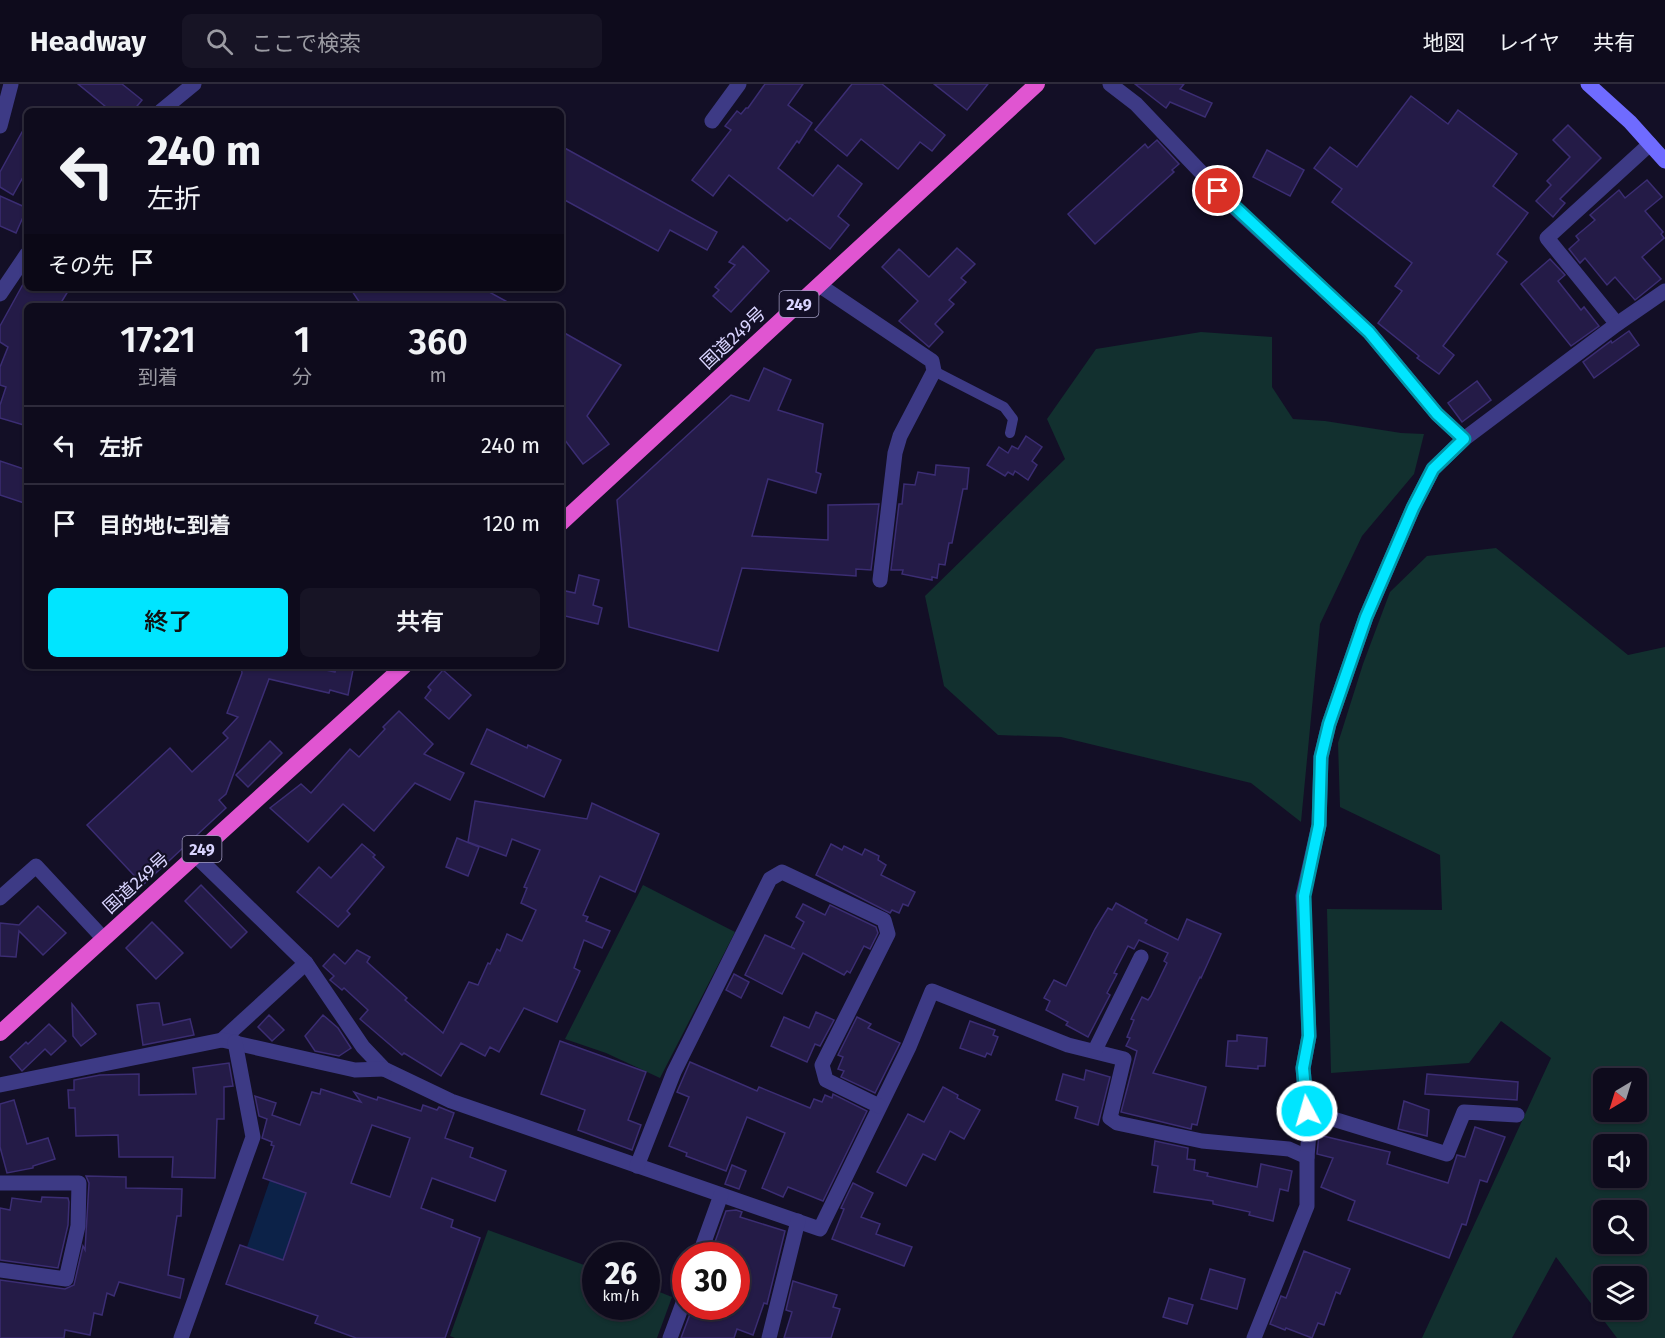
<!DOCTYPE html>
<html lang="ja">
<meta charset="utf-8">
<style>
body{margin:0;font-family:"Fira Sans","Noto Sans JP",sans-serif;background:#171425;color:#f1f3f6;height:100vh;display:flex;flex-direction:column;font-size:22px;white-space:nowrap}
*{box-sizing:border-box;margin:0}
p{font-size:20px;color:#9b9ba3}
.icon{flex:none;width:33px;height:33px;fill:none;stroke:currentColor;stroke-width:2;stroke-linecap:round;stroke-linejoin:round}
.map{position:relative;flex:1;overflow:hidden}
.drawer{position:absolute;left:24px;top:219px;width:540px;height:366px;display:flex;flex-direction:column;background:#0e0b1c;border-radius:9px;box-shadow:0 2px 4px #0004,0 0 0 2px #2e2b3b}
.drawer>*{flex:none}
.banner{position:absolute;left:24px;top:24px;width:540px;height:183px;border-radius:9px;box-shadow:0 2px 4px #0004,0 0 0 2px #2e2b3b;background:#0e0b1c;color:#f1f3f6;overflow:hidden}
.needle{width:39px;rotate:218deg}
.controls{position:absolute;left:1593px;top:984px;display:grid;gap:12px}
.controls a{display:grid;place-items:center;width:54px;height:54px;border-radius:9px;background:#0e0b1c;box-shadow:0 2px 4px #0004,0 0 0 2px #2e2b3b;font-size:30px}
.speed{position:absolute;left:582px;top:1158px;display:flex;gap:12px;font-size:30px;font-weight:700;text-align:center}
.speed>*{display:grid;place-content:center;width:78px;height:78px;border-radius:50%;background:#0e0b1c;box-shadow:0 2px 4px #0004,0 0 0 2px #2e2b3b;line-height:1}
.speed small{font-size:15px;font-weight:400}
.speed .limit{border:9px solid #d22;background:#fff;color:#111}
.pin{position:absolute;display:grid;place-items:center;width:51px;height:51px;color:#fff;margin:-26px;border:3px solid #fff;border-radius:50%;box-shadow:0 2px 6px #0007}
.me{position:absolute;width:66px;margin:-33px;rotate:354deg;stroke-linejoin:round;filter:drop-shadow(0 0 4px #0008)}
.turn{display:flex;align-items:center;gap:21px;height:126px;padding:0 24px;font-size:27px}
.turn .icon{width:78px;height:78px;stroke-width:2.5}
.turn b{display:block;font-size:42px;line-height:51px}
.then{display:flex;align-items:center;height:57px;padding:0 24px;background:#0003;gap:12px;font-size:22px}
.eta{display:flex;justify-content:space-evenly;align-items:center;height:102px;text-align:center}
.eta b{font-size:36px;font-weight:600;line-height:42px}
.action{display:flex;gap:12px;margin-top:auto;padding:12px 24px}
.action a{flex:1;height:69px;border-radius:9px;background:#00e5ff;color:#111;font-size:24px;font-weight:600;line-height:69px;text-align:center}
.action a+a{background:#171425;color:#f1f3f6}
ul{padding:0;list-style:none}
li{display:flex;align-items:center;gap:18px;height:78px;padding:0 24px;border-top:2px solid #2e2b3b}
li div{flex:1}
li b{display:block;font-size:22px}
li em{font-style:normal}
header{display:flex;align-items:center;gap:36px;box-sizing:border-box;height:84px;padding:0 30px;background:#0e0b1c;border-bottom:2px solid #2e2b3b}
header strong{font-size:28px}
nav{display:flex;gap:33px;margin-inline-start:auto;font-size:21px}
.search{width:420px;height:54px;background:#171425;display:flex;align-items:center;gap:15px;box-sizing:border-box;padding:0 21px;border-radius:9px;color:#9b9ba3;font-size:22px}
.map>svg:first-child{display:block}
</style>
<header>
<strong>Headway</strong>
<div class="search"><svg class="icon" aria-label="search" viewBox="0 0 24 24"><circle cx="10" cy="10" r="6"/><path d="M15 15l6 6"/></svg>ここで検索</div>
<nav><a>地図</a><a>レイヤ</a><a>共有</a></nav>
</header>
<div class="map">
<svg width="1665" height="1254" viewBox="0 0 1665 1254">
<rect width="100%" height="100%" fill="#130f26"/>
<g fill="#12302f" fill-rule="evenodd">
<path d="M 1201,248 L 1272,253 L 1272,303 L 1293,335 L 1325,337 L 1401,349 L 1424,350 L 1414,390 L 1362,452 L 1320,540 L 1301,738 L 1251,699 L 1061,653 L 998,651 L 944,602 L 925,512 L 1065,375 L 1047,335 L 1096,265 Z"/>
<path d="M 1496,464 L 1628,571 L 1665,563 L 1665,1254 L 1617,1254 L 1556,1173 L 1512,1254 L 1422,1254 L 1551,974 L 1501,937 L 1469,979 L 1331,989 L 1327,825 L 1442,826 L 1440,771 L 1340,723 L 1338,659 L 1363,580 L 1390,508 L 1427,472 ZM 1604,994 L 1636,994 L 1636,1028 L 1604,1028 ZM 1604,1060 L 1636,1060 L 1636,1094 L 1604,1094 ZM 1604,1126 L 1636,1126 L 1636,1160 L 1604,1160 ZM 1604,1192 L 1636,1192 L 1636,1226 L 1604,1226 Z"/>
<path d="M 643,801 L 735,848 L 660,994 L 606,969 L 565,955 Z"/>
<path d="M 488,1146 L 595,1185 L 596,1222 L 646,1222 L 647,1203 L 672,1213 L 657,1254 L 455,1254 L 450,1252 Z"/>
</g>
<path fill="#0c2248" d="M 270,1096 L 306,1109 L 283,1176 L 247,1163 Z"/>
<g fill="#241b47" stroke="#3b2d73" stroke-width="1.5" fill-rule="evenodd">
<path d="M 78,0 L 122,0 L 142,16 L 133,27 L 111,27 Z"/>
<path d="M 765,0 L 803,0 L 788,21 L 812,39 L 799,59 L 797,57 L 778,84 L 813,112 L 838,81 L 862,100 L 838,132 L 849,141 L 830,165 L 790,134 L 787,137 L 729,91 L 713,112 L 692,96 L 731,46 L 725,42 L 737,27 L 741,30 L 746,24 L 748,24 Z"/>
<path d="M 852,0 L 882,0 L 945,51 L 932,67 L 920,58 L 898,85 L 861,55 L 847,72 L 815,46 Z"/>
<path d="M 934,0 L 988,0 L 967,26 Z"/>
<path d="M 1135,0 L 1184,0 L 1180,5 L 1212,19 L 1205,33 L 1170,18 L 1166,24 Z"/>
<path d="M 1411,12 L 1448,40 L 1458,26 L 1517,70 L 1493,102 L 1528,129 L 1497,170 L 1507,178 L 1443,262 L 1454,271 L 1439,290 L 1417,274 L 1419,272 L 1378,239 L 1402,207 L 1395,202 L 1412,179 L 1332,118 L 1342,105 L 1314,84 L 1330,63 L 1357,83 Z"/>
<path d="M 27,39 L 27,86 L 13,111 L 0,103 L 0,88 Z"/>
<path d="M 1568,41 L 1601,74 L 1560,115 L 1565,119 L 1553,133 L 1536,117 L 1551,101 L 1547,97 L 1570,73 L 1553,56 Z"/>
<path d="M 1157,56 L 1179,80 L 1172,86 L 1174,88 L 1095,160 L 1068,130 L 1145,60 L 1148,64 Z"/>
<path d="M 561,62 L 717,148 L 707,166 L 670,146 L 658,167 L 561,114 Z"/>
<path d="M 1267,66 L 1304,86 L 1290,112 L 1253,93 Z"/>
<path d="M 1647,96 L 1662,113 L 1645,127 L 1663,148 L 1661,150 L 1664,154 L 1642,173 L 1661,195 L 1635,216 L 1615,193 L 1607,201 L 1585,174 L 1580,179 L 1569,165 L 1579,156 L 1576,152 L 1595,136 L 1590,131 L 1619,106 L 1625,114 Z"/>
<path d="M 0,112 L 27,124 L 16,149 L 0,142 Z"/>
<path d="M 743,162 L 769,187 L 731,228 L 713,212 L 719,206 L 715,203 L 735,181 L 729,178 Z"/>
<path d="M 957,164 L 975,180 L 961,194 L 966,198 L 949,216 L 954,220 L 935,240 L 943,248 L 929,263 L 899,237 L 918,217 L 882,183 L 899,165 L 929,193 Z"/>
<path d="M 1550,175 L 1565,191 L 1558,197 L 1581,226 L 1584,223 L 1599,242 L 1571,262 L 1521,200 Z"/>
<path d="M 27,193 L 27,204 L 70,204 L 59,222 L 27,222 L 27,342 L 0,334 L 0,321 L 6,303 L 0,301 L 0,283 L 8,263 L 0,258 L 0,242 Z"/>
<path d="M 350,204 L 482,204 L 515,222 L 362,222 Z"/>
<path d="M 561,247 L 621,281 L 587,332 L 609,360 L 583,380 L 561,351 Z"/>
<path d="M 1629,247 L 1639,261 L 1594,294 L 1583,278 L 1611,257 L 1612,259 Z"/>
<path d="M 764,284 L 791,296 L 778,326 L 823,340 L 816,388 L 821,390 L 816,409 L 768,395 L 752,452 L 828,456 L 828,421 L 879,420 L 871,486 L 856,485 L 856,492 L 742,484 L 718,567 L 629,543 L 617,416 L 731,311 L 749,317 Z"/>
<path d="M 1477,297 L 1491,316 L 1462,338 L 1448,319 Z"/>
<path d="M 1026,352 L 1042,363 L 1032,377 L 1037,381 L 1028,396 L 1015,387 L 1013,391 L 1008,388 L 1005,392 L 987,381 L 999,363 L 1008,369 L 1012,362 L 1018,365 Z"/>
<path d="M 0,377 L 27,386 L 27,420 L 0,411 Z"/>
<path d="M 936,381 L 969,384 L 967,405 L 963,405 L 952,459 L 949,459 L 945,481 L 939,480 L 937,494 L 932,493 L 932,496 L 902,490 L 903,486 L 891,486 L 899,420 L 902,420 L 904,400 L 915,401 L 918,388 L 935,391 Z"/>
<path d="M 579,491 L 599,496 L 593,521 L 602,524 L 598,540 L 561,531 L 561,506 L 575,509 Z"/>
<path d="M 241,582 L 308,582 L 335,588 L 337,582 L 353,586 L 348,611 L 330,606 L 329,609 L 269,595 L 226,710 L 219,716 L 226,724 L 143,801 L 87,741 L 170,664 L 192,688 L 228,654 L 223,649 L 238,633 L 227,629 L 242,589 Z"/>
<path d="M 443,586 L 471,611 L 449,635 L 425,614 L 431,606 L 428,603 Z"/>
<path d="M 399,627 L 433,660 L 424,670 L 464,689 L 450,716 L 415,699 L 374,747 L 343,720 L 308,758 L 270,724 L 301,700 L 311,709 L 350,665 L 359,673 L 385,645 L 383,643 Z"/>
<path d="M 487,645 L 527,664 L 528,661 L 561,676 L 544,713 L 471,680 Z"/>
<path d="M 270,657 L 282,669 L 248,703 L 236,691 Z"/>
<path d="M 475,717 L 587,735 L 592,719 L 659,750 L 635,808 L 600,792 L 583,831 L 588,833 L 586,837 L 610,847 L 602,864 L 584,856 L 574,884 L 580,887 L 557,938 L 524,924 L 499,968 L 490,963 L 485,972 L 461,959 L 441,992 L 404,969 L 402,971 L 360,935 L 368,926 L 344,904 L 342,906 L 330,896 L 334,892 L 323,882 L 334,870 L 345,880 L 357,866 L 370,873 L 367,878 L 407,914 L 405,916 L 443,949 L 469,898 L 478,901 L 488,879 L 490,880 L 497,865 L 500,867 L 507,850 L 522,857 L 536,826 L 521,819 L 527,804 L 524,803 L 540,766 L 512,755 L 506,772 L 468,758 Z"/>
<path d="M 457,754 L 479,763 L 468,792 L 446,783 Z"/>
<path d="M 362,760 L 375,771 L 373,773 L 384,783 L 347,827 L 350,830 L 338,843 L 297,808 L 319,783 L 331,794 Z"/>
<path d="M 831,760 L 842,766 L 844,762 L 862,771 L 865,765 L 879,772 L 878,776 L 886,781 L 881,791 L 915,808 L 908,822 L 903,820 L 899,829 L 892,826 L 890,829 L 816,791 Z"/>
<path d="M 201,801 L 247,848 L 231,864 L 185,817 Z"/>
<path d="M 1116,819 L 1147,836 L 1145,839 L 1178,856 L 1187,835 L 1221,850 L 1201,894 L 1200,893 L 1153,989 L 1206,1003 L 1197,1041 L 1192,1040 L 1191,1045 L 1121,1028 L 1137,967 L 1126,962 L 1130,954 L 1127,953 L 1134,936 L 1131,935 L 1142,913 L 1148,916 L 1151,912 L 1167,879 L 1164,877 L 1168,869 L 1139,856 L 1134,865 L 1128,862 L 1114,889 L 1117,890 L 1107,909 L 1110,911 L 1088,953 L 1066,941 L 1068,938 L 1046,926 L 1050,917 L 1044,914 L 1054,896 L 1066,902 L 1095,845 L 1108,824 L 1112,826 Z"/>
<path d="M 803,820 L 825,831 L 830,821 L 876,843 L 878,849 L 870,865 L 864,862 L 850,889 L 847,887 L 844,891 L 803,869 L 782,910 L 745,891 L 765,851 L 795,865 L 791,863 L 804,838 L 796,833 Z"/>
<path d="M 38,822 L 66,849 L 43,871 L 19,847 L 16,873 L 0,872 L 0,839 L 19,841 Z"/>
<path d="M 152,838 L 183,869 L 156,895 L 126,864 Z"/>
<path d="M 734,890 L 749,898 L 741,914 L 726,906 Z"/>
<path d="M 152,919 L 159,919 L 163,941 L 190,935 L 194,951 L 143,961 L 137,921 Z"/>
<path d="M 72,920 L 96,950 L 81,962 L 73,952 Z"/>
<path d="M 816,928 L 834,936 L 820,962 L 815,960 L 807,978 L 771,962 L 784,933 L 809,944 Z"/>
<path d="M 269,931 L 284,946 L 272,957 L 258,943 Z"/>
<path d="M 323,931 L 338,944 L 351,964 L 339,972 L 315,967 L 305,952 Z"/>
<path d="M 857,933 L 871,940 L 868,944 L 900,959 L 875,1009 L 841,993 L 844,987 L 838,985 L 843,973 L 838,971 Z"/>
<path d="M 970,937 L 995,946 L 993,951 L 998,953 L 991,971 L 987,969 L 985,973 L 960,964 Z"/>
<path d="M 49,940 L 66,957 L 51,971 L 45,965 L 22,987 L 10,973 L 26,958 L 28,960 Z"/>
<path d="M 1237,951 L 1267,954 L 1265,982 L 1258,982 L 1258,985 L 1226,982 L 1228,957 L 1237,957 Z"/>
<path d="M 560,957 L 646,988 L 628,1036 L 641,1041 L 632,1066 L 578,1046 L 585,1026 L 541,1010 Z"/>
<path d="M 690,978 L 757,1007 L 759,1003 L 810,1024 L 814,1015 L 822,1018 L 825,1011 L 832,1014 L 833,1010 L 867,1027 L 823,1117 L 788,1103 L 783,1113 L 762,1104 L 785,1049 L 747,1033 L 726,1087 L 686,1072 L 687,1069 L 669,1062 L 689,1013 L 677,1008 Z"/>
<path d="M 229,979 L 233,1002 L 224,1003 L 224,1035 L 217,1035 L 215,1094 L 172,1093 L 173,1073 L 119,1073 L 118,1051 L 76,1052 L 75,1024 L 69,1024 L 68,1006 L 74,1006 L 74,996 L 100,991 L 139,990 L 139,1011 L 196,1010 L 193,984 Z"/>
<path d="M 1086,986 L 1110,993 L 1098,1041 L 1075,1034 L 1078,1023 L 1056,1016 L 1063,990 L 1084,996 Z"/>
<path d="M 1427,990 L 1518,998 L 1517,1016 L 1425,1010 Z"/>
<path d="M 943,1003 L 958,1011 L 957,1014 L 980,1026 L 964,1055 L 950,1047 L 935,1076 L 923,1070 L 906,1102 L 877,1088 L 908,1030 L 924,1038 Z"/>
<path d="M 321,1005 L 361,1018 L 354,1008 L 377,1016 L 378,1013 L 421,1027 L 423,1021 L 437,1026 L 439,1023 L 454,1029 L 445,1054 L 473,1064 L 470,1073 L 506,1087 L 495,1117 L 432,1094 L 421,1124 L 453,1136 L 451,1143 L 480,1154 L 445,1254 L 356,1254 L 315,1239 L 318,1232 L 226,1200 L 240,1161 L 283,1176 L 306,1109 L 263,1094 L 274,1062 L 271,1061 L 272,1058 L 262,1054 L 267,1035 L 259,1032 L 255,1012 L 276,1019 L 272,1031 L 300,1041 L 312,1008 L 320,1010 ZM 372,1041 L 410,1054 L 390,1113 L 351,1099 Z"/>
<path d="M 14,1016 L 27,1060 L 48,1054 L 55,1075 L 33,1082 L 33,1084 L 7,1089 L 0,1063 L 0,1020 Z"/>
<path d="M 1404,1017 L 1429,1026 L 1427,1052 L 1398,1045 Z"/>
<path d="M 1475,1043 L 1505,1053 L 1487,1098 L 1480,1096 L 1466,1141 L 1462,1140 L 1449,1174 L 1348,1136 L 1355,1117 L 1321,1103 L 1333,1074 L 1317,1070 L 1319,1051 L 1390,1068 L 1387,1080 L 1448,1099 L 1457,1071 L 1465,1073 Z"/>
<path d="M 1155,1057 L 1188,1064 L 1187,1075 L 1195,1076 L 1194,1086 L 1208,1089 L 1207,1092 L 1257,1103 L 1261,1080 L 1292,1087 L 1288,1107 L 1280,1105 L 1273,1137 L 1249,1131 L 1250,1128 L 1213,1120 L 1213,1117 L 1154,1108 L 1158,1082 L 1152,1081 Z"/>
<path d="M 732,1081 L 746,1087 L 739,1105 L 725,1100 Z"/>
<path d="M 86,1092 L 126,1093 L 126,1104 L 182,1105 L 181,1132 L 177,1132 L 168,1191 L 184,1195 L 180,1214 L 119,1198 L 114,1212 L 107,1209 L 102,1231 L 94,1229 L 90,1251 L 65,1246 L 64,1254 L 0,1254 L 0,1196 L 65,1205 L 74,1201 L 83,1162 L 85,1166 L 89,1099 Z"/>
<path d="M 853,1099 L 873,1109 L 861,1133 L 880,1140 L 876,1150 L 912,1163 L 904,1182 L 832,1155 L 844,1125 L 841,1124 Z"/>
<path d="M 42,1113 L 68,1114 L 69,1118 L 68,1141 L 58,1184 L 0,1176 L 0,1124 L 10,1126 L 12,1114 L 41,1118 Z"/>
<path d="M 736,1126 L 742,1128 L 740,1133 L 785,1147 L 767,1220 L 764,1219 L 753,1251 L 737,1245 L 734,1254 L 681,1254 L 693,1222 L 736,1222 L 736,1172 L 710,1172 L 726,1127 Z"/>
<path d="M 1304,1167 L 1350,1185 L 1340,1210 L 1336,1208 L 1324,1241 L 1318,1239 L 1312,1254 L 1286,1244 L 1285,1246 L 1270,1240 L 1281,1212 L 1286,1214 Z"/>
<path d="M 1210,1185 L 1245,1195 L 1237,1225 L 1201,1215 Z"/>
<path d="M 793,1197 L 837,1211 L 833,1223 L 840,1225 L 831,1254 L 784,1254 L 792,1228 L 786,1226 Z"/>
<path d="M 1169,1214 L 1193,1221 L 1187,1240 L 1163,1233 Z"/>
</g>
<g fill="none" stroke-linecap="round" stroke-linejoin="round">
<path stroke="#3d3a85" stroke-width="10" d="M 934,287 L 1004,323 L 1013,335 L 1010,349"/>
<g stroke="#3d3a85" stroke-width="15">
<path d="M 1110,0 L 1136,20 L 1235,124 L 1369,248 L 1437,330 L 1464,355"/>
<path d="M 161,27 L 194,0"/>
<path d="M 712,37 L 739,0"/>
<path d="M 0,42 L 11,0"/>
<path d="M 819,201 L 932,277 L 934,287 L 900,352 L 895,369 L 880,496"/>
<path d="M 0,210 L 27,170"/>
<path d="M 1617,240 L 1547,154 L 1650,60"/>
<path d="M 195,771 L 306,879 L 363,963 L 384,985 L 451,1017 L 820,1145 L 909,963 L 932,907 L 1068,961 L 1124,975 L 1110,1034 L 1117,1039 L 1202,1057 L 1289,1065 L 1307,1073"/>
<path d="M 0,814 L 36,782 L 103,854"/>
<path d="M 222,956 L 306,879"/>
<path d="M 1095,966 L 1141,873"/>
<path d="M 0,1001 L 222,956 L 355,986 L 384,985"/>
<path d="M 1307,1027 L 1447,1070 L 1464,1028 L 1517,1031"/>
<path d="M 637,1082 L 674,988 L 770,795 L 782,788 L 884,836 L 888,850 L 822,981 L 826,996 L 879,1022"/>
<path d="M 0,1099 L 79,1099 L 78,1142 L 66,1195 L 0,1186"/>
<path d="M 699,1172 L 721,1111"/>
<path d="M 181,1254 L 253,1053 L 235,958"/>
<path d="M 670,1254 L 686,1211"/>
<path d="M 769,1254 L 798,1137"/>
<path d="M 1254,1254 L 1307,1122 L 1307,1073 L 1309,1049 L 1303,984 L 1309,952 L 1303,812 L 1319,741 L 1321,673 L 1329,640 L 1366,533 L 1413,424 L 1433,385 L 1464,355 L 1617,240 L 1665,207"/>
</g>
<path stroke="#6f6bff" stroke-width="15" d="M 1588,0 L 1630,38 L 1665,77"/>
<g stroke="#e055d1" stroke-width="16">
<path d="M 561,439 L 1037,0"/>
<path d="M 0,949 L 404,582"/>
</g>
</g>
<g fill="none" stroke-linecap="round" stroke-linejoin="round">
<defs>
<path id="route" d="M 1218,107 L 1369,248 L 1437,330 L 1464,355 L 1433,385 L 1413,424 L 1366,533 L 1329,640 L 1321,673 L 1319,741 L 1304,812 L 1309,952 L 1303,984 L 1307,1027"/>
</defs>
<use href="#route" stroke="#0095a6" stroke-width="15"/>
<use href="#route" stroke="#00e5ff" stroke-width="10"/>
</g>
<g text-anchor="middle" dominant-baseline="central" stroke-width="4.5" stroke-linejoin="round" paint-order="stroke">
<g fill="#130f26" stroke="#9e99be" stroke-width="1.5">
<rect x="779.5" y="207" width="39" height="26" rx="4.5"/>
<rect x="182.5" y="752" width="39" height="26" rx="4.5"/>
</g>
<g font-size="16" font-weight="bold" fill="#d9d4ff">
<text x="799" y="220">249</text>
<text x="202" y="765">249</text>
</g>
<g font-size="18" fill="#d9d4ff" stroke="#130f26">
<text transform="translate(733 254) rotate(-43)">国道249号</text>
<text transform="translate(136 799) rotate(-42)">国道249号</text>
</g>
</g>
</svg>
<div class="controls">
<a><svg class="needle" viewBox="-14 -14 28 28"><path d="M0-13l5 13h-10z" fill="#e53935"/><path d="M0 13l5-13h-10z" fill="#9b9ba3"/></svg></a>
<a><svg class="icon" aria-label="sound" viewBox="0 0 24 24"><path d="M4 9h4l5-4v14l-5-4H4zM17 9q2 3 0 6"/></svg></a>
<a><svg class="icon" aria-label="search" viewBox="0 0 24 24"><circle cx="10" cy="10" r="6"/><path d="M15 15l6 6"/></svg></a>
<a><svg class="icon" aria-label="layers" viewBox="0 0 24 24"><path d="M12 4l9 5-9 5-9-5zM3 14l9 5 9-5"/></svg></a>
</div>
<div class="speed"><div>26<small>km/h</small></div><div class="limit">30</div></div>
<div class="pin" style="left:1218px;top:107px;background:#d93025"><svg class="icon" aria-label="arrive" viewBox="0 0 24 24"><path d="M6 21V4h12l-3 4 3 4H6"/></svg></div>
<svg class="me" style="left:1307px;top:1027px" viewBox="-20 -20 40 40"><circle r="17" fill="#00e5ff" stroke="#fff" stroke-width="3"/><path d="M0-11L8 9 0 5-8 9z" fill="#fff"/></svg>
<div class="banner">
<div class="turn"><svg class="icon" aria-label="left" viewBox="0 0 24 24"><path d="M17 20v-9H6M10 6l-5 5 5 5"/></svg><div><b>240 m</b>左折</div></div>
<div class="then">その先<svg class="icon" aria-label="arrive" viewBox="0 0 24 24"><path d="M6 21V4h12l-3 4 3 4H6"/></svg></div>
</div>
<section class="drawer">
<div class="eta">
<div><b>17:21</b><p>到着</p></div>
<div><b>1</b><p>分</p></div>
<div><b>360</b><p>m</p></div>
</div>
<ul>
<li><svg class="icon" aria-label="left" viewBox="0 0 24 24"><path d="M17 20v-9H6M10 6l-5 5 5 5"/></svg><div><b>左折</b></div><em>240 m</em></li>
<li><svg class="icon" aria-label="arrive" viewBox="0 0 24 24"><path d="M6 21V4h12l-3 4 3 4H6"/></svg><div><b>目的地に到着</b></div><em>120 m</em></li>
</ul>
<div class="action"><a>終了</a><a>共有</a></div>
</section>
</div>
